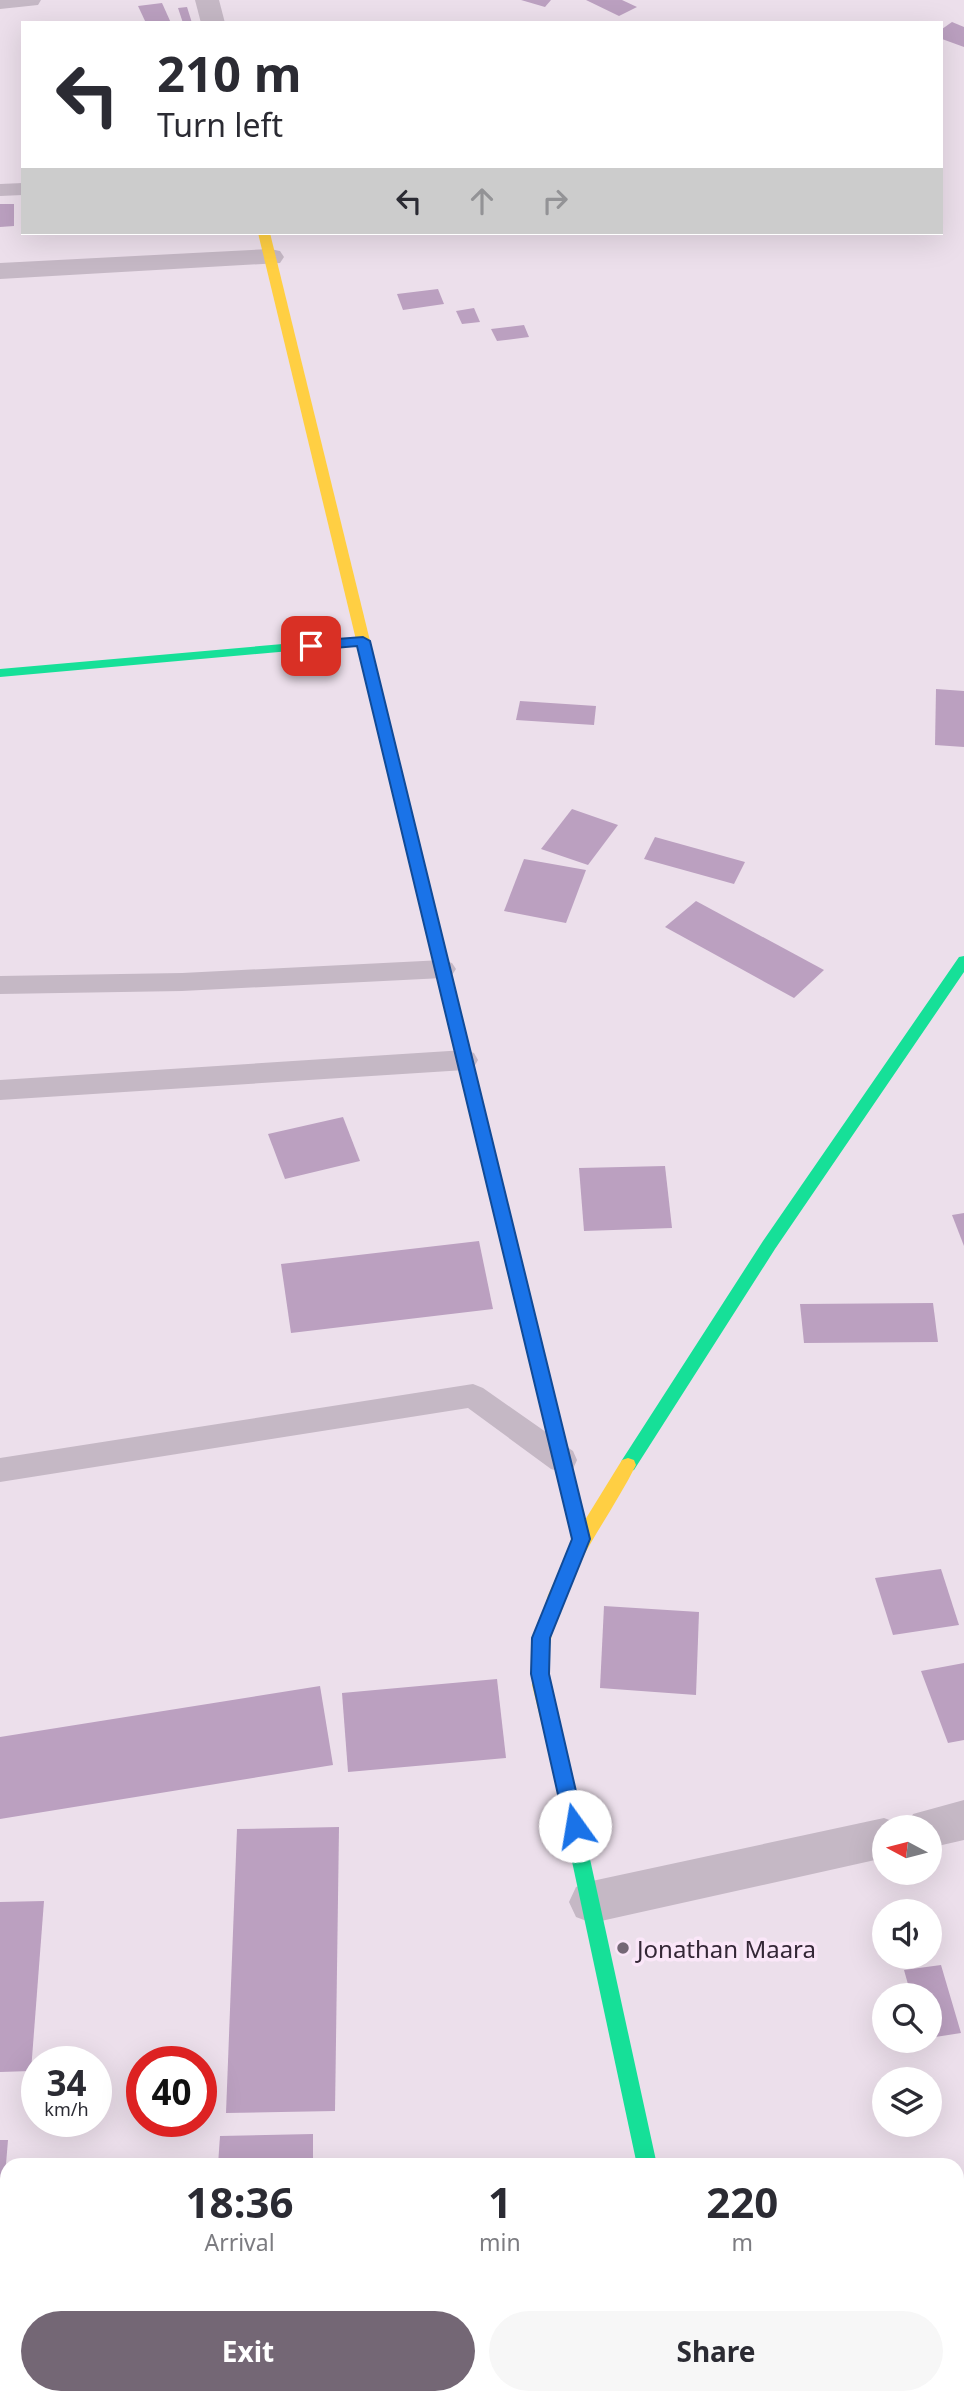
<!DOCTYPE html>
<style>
body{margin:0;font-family:"Noto Sans",sans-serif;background:#f7f7f7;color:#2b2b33;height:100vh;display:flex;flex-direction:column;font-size:26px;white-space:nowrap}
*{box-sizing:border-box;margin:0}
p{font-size:23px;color:#7c7c81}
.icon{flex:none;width:38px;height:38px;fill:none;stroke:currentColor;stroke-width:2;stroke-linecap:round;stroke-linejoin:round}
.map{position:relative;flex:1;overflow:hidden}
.panel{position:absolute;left:0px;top:2158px;width:964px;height:247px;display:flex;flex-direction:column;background:#fff;border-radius:21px 21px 0 0;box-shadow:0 7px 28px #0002}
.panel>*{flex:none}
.banner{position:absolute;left:21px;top:21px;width:922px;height:214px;border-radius:0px;box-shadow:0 7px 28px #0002;background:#fff;color:#2b2b33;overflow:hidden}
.needle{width:46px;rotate:277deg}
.fabs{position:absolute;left:872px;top:1815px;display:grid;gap:14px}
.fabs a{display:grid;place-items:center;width:70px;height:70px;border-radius:50%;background:#fff;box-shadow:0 7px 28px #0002;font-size:35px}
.speed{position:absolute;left:21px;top:2046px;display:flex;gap:14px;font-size:35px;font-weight:700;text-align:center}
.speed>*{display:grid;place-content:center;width:91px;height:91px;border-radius:50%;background:#fff;box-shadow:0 7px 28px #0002;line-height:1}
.speed small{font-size:18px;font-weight:400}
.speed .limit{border:10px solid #d22;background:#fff;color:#111}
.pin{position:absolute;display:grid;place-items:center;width:60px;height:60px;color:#fff;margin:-30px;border-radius:14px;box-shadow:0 4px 10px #0006}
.me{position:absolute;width:77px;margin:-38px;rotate:347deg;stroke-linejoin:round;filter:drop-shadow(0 0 5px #0008)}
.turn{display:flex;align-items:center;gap:24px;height:147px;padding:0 21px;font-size:32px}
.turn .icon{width:91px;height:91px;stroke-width:2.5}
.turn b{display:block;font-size:49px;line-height:60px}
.lanes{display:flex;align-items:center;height:66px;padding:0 21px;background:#0003;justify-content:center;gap:35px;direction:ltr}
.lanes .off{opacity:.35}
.eta{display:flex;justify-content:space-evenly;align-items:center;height:119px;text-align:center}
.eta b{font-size:42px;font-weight:700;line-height:49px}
.cta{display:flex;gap:14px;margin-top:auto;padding:14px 21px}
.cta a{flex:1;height:80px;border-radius:42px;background:#746775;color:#fff;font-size:28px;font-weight:700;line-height:80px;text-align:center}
.cta a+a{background:#f7f7f7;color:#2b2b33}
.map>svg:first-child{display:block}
</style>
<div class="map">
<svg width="964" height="2404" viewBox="0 0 964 2404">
<rect width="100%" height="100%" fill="#ecdfeb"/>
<g fill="#bba0c0">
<path d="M 521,0 L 551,0 L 545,7 Z"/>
<path d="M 586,0 L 622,0 L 637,7 L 619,16 Z"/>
<path d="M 162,3 L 171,23 L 146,23 L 138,6 Z"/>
<path d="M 187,7 L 192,23 L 183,23 L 178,8 Z"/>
<path d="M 952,22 L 964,27 L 964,47 L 942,39 L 942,29 Z"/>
<path d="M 0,204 L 14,204 L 14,226 L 0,227 Z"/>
<path d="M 438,289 L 444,304 L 403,310 L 397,294 Z"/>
<path d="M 474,308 L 480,322 L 462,324 L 456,311 Z"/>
<path d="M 524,325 L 529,337 L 497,341 L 491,329 Z"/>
<path d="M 936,689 L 964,691 L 964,747 L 935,745 Z"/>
<path d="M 520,701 L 596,706 L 594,725 L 516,720 Z"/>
<path d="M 572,809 L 618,825 L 588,865 L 541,849 Z"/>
<path d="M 655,837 L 745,862 L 734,884 L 644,859 Z"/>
<path d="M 524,859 L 586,870 L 566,923 L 504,911 Z"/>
<path d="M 696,901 L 824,970 L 794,998 L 665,927 Z"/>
<path d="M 343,1117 L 360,1161 L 285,1179 L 268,1134 Z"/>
<path d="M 665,1166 L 672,1228 L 584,1231 L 579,1168 Z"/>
<path d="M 964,1213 L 964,1246 L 952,1215 Z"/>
<path d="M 479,1241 L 493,1309 L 291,1333 L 281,1264 Z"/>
<path d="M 933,1303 L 938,1342 L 804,1343 L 800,1304 Z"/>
<path d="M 941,1569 L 959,1625 L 893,1635 L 875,1578 Z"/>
<path d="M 604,1606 L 699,1612 L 696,1695 L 600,1688 Z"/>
<path d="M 964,1663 L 964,1740 L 948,1743 L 921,1671 Z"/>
<path d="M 497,1679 L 506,1758 L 348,1772 L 342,1693 Z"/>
<path d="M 320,1686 L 333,1765 L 0,1819 L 0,1737 Z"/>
<path d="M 339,1827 L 335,2111 L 226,2113 L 237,1829 Z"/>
<path d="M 44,1901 L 31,2071 L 0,2072 L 0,1902 Z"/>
<path d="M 941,1965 L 961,2033 L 929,2038 L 929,1995 L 911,1995 L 904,1970 Z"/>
<path d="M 313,2134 L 313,2165 L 218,2165 L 220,2136 Z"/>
<path d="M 0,2140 L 8,2140 L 2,2212 L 0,2212 Z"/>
<rect x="0" y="2281" width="7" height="104"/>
</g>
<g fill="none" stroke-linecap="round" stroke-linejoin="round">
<g fill="#c5b8c5" fill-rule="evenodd">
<path d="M 23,183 L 23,195 L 0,196 L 0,184 Z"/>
<path d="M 443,960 L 452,963 L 456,969 L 452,975 L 443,978 L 182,991 L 0,994 L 0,976 L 182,973 Z"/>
<path d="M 465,1050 L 474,1053 L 478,1060 L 474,1067 L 465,1070 L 0,1100 L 0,1080 Z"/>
<path d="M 473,1384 L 483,1388 L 573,1451 L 577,1460 L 573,1469 L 562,1472 L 551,1469 L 468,1408 L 0,1482 L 0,1458 Z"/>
</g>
<g fill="#c5b8c5" fill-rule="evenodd">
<path d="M 0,0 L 41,0 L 38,5 L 0,9 Z"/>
<path d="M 195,0 L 219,0 L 225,23 L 201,23 Z"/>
<path d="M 270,249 L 280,251 L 284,257 L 280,263 L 0,279 L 0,263 Z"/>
<path d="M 964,1800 L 964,1840 L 929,1848 L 929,1827 L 907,1827 L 913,1814 Z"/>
<path d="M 884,1818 L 900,1824 L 902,1827 L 884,1827 L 884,1858 L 592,1923 L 576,1917 L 569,1902 L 576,1887 L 592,1881 Z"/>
<path d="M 669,2398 L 721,2398 L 722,2404 L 670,2404 Z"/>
</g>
<g fill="#16e098" fill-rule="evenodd">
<path d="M 363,637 L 370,641 L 368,644 L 0,677 L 0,669 Z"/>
<path d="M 378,698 L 385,702 L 525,1276 L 523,1280 L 511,1280 L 509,1276 L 371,702 Z"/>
<path d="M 964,956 L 964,972 L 775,1249 L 634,1470 L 628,1472 L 622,1470 L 620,1465 L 622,1460 L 763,1241 L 959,957 Z"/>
<path d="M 558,1746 L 564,1748 L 567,1754 L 657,2165 L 637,2165 L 549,1754 L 552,1748 Z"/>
</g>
<g fill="#ffcf43" fill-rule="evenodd">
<path d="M 258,233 L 270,233 L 385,702 L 378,706 L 371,702 Z"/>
<path d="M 517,1270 L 523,1272 L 525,1276 L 585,1520 L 622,1460 L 628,1458 L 634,1460 L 636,1465 C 603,1531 544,1597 549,1675 C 551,1702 561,1728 567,1754 L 564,1760 L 558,1762 L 552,1760 L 549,1754 L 532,1685 L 532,1650 L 548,1595 L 573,1541 L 509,1276 L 511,1272 Z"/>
</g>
</g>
<path fill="#1a73e8" stroke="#114b97" stroke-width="2" d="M 363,637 L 370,641 L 590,1539 L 550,1638 L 549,1674 L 584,1826 L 581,1832 L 575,1834 L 568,1832 L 565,1826 L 531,1674 L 532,1638 L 572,1539 L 357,646 L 311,650 L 304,646 L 311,641 Z"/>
<circle fill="#746775" stroke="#fae6f8" stroke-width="2.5" cx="623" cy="1948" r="7"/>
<g text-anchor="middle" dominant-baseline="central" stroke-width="7" stroke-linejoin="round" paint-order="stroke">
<g font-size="24" fill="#342736" stroke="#fae6f8" text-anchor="start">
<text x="637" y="1948">Jonathan Maara</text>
</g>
</g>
</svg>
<div class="fabs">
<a><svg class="needle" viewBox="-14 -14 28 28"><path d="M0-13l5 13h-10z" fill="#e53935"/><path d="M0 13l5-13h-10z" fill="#7c7c81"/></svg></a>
<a><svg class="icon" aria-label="sound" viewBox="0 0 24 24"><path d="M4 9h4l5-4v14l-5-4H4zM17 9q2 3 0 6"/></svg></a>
<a><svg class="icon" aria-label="search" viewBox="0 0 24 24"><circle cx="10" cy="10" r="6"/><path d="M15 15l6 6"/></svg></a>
<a><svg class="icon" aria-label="layers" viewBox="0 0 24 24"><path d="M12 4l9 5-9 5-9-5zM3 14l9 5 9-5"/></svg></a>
</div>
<div class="speed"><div>34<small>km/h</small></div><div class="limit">40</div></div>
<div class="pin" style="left:311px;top:646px;background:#d93025"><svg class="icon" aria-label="arrive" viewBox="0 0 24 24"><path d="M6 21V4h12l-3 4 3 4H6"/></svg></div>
<svg class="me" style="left:575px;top:1826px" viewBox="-20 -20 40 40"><circle r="19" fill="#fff"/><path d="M0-13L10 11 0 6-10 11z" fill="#1a73e8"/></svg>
<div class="banner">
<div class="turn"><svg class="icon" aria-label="left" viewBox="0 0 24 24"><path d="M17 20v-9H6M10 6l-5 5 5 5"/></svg><div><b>210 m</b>Turn left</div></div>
<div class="lanes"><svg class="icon" aria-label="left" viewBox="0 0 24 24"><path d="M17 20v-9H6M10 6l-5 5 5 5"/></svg><svg class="icon off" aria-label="ahead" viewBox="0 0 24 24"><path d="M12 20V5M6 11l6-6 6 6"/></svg><svg class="icon off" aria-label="right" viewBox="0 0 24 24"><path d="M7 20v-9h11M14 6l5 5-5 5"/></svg></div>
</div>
<section class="panel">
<div class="eta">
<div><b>18:36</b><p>Arrival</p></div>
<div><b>1</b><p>min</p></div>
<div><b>220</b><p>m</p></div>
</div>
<div class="cta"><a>Exit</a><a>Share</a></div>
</section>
</div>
